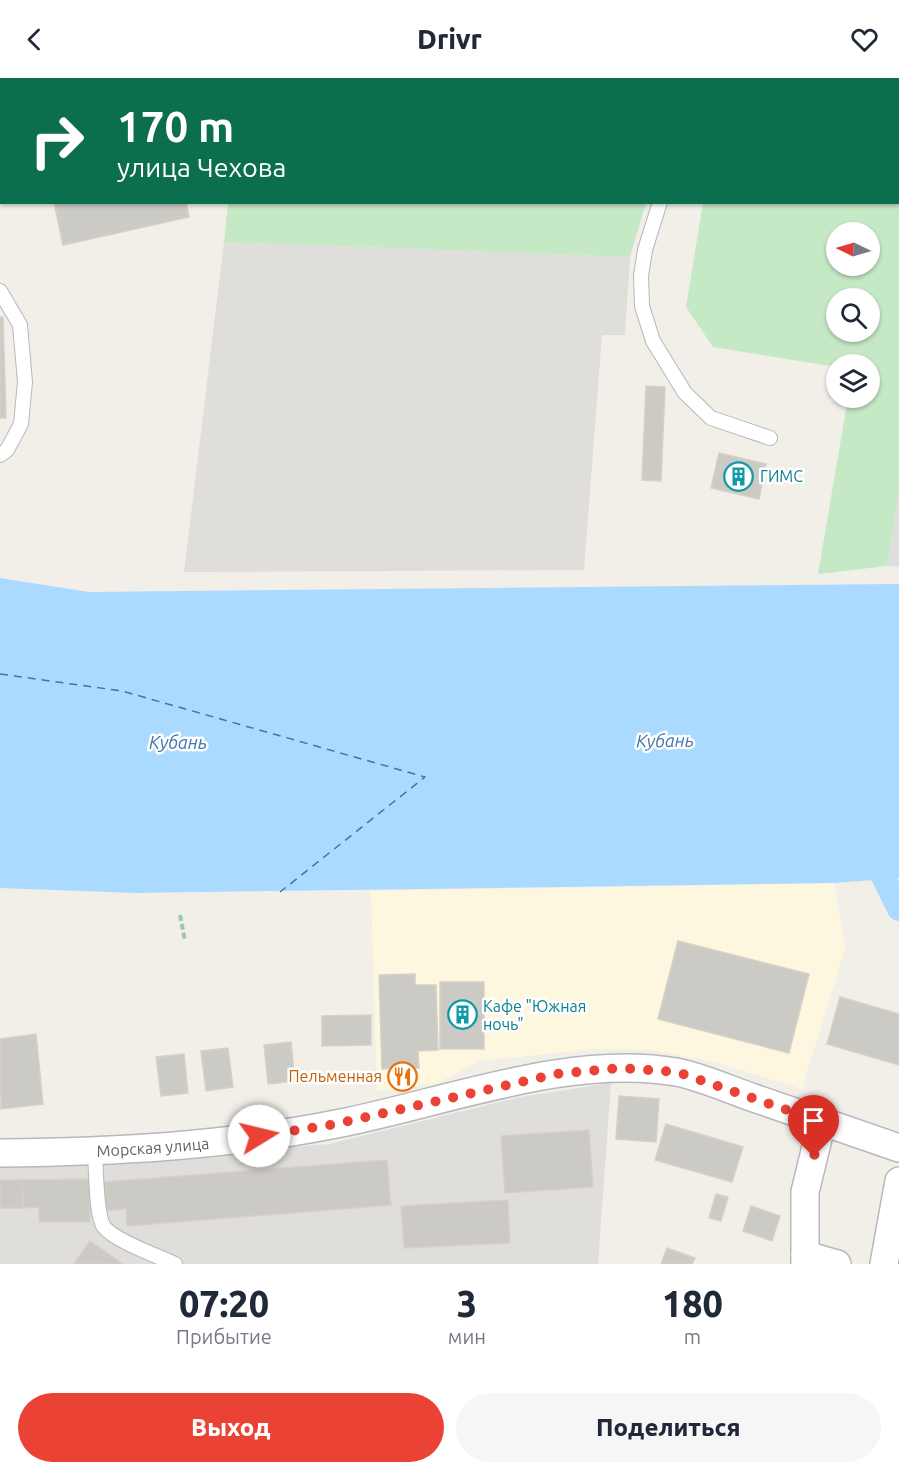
<!DOCTYPE html>
<html lang="ru">
<meta charset="utf-8">
<style>
body{margin:0;font-family:Ubuntu,sans-serif;background:#f6f6f7;color:#1f2937;height:100vh;display:flex;flex-direction:column;font-size:22px;white-space:nowrap}
*{box-sizing:border-box;margin:0}
p{font-size:20px;color:#747a83}
.icon{flex:none;width:33px;height:33px;fill:none;stroke:currentColor;stroke-width:2;stroke-linecap:round;stroke-linejoin:round}
.map{position:relative;height:1186px;overflow:hidden}
.sheet{display:flex;flex-direction:column;background:#fff;flex:1}
.sheet>*{flex:none}
.banner{position:absolute;left:0px;top:0px;width:900px;height:126px;box-shadow:0 2px 4px #0004;background:#0b6e4f;color:#fff;overflow:hidden}
.needle{width:39px;rotate:275deg}
.tools{position:absolute;left:826px;top:144px;display:grid;gap:12px}
.tools a{display:grid;place-items:center;width:54px;height:54px;border-radius:50%;background:#fff;box-shadow:0 2px 4px #0004;font-size:30px}
.pin{position:absolute;display:grid;place-items:center;width:51px;height:51px;color:#fff;margin:-62px -26px;border-radius:50% 50% 50% 0;rotate:-45deg;box-shadow:0 0 6px #0007}
.pin .icon{rotate:45deg}
.me{position:absolute;width:66px;margin:-33px;rotate:81deg;stroke-linejoin:round;filter:drop-shadow(0 0 4px #0008)}
.turn{display:flex;align-items:center;gap:21px;height:126px;padding:0 18px;font-size:27px}
.turn .icon{width:78px;height:78px;stroke-width:2.5}
.turn b{display:block;font-size:42px;line-height:51px}
.eta{display:flex;justify-content:space-evenly;align-items:center;height:102px;text-align:center}
.eta b{font-size:36px;font-weight:800;line-height:42px}
.cta{display:flex;gap:12px;margin-top:auto;padding:12px 18px}
.cta a{flex:1;height:69px;border-radius:36px;background:#ea4335;color:#fff;font-size:24px;font-weight:800;line-height:69px;text-align:center}
.cta a+a{background:#f6f6f7;color:#1f2937}
header{display:flex;justify-content:space-between;align-items:center;height:78px;padding:0 18px;background:#fff;font-size:27px;font-weight:800}
.map>svg:first-child{display:block}
</style>
<header><svg class="icon" aria-label="back" viewBox="0 0 24 24"><path d="M15 5l-7 7 7 7"/></svg>Drivr<svg class="icon" aria-label="heart" viewBox="0 0 24 24"><path d="M12 20l-8-8c-3-5 5-10 8-4 3-6 11-1 8 4z"/></svg></header>
<div class="map">
<svg width="899" height="1186" viewBox="0 0 899 1186">
<rect width="100%" height="100%" fill="#f1efe8"/>
<path fill="#fef7e0" d="M 834,805 L 845,871 L 802,1011 L 722,986 L 652,972 L 592,971 L 479,983 L 438,1005 L 377,1013 L 371,813 Z"/>
<g fill="#e0deda">
<path d="M 224,164 L 630,179 L 625,257 L 602,257 L 584,492 L 184,494 Z"/>
<path d="M 899,413 L 899,489 L 887,488 Z"/>
<path d="M 611,1005 L 598,1186 L 0,1186 L 0,1089 L 76,1086 L 329,1066 L 520,1019 Z"/>
</g>
<g fill="#c5e8c5" fill-rule="evenodd">
<path d="M 724,0 L 899,0 L 899,413 L 887,488 L 818,496 L 848,320 L 870,320 L 870,286 L 837,286 L 837,289 L 713,269 L 686,229 L 703,125 L 898,124 L 898,2 L 724,1 ZM 870,154 L 870,188 L 837,188 L 837,154 ZM 837,220 L 870,220 L 870,254 L 837,254 Z"/>
<path d="M 228,125 L 228,124 L 646,125 L 630,179 L 224,164 Z"/>
</g>
<path fill="#aadaff" d="M 0,500 L 89,514 L 899,506 L 899,800 L 834,805 L 136,815 L 0,810 Z"/>
<path fill="#f1efe8" d="M 318,814 L 318,817 L 136,818 L 136,815 Z"/>
<g fill="none" stroke-linecap="round" stroke-linejoin="round">
<path stroke="#aadaff" stroke-width="24" d="M 870,772 L 899,831"/>
<path stroke="#4174aa" stroke-width="1.5" stroke-dasharray="8 6" stroke-linecap="butt" d="M 0,596 L 122,613 L 425,699 L 280,814"/>
</g>
<g fill="#cccac5" stroke="#d6d1c6" stroke-width="1.5">
<path d="M 54,124 L 186,124 L 189,139 L 63,167 Z"/>
<path d="M 0,239 L 3,239 L 6,340 L 0,340 Z"/>
<path d="M 646,308 L 665,309 L 661,403 L 642,402 Z"/>
<path d="M 719,375 L 766,386 L 759,421 L 711,410 Z"/>
<path d="M 678,863 L 809,896 L 789,975 L 658,941 Z"/>
<path d="M 415,896 L 415,907 L 436,907 L 438,972 L 418,973 L 419,990 L 382,991 L 379,897 Z"/>
<rect x="440" y="904" width="44" height="67"/>
<path d="M 840,919 L 899,936 L 899,987 L 827,966 Z"/>
<path d="M 371,937 L 371,967 L 322,968 L 322,938 Z"/>
<path d="M 36,956 L 43,1026 L 1,1031 L 0,961 Z"/>
<path d="M 291,964 L 295,1003 L 268,1006 L 264,967 Z"/>
<path d="M 228,970 L 233,1009 L 206,1013 L 201,973 Z"/>
<path d="M 184,976 L 188,1015 L 161,1018 L 156,979 Z"/>
<path d="M 619,1018 L 659,1021 L 656,1064 L 616,1061 Z"/>
<path d="M 666,1046 L 743,1069 L 732,1104 L 655,1082 Z"/>
<path d="M 589,1052 L 593,1109 L 505,1115 L 501,1058 Z"/>
<path d="M 387,1082 L 391,1127 L 127,1148 L 126,1131 L 106,1133 L 104,1104 Z"/>
<path d="M 90,1101 L 90,1144 L 39,1144 L 39,1129 L 23,1130 L 22,1102 Z"/>
<path d="M 0,1102 L 22,1102 L 23,1130 L 0,1130 Z"/>
<path d="M 716,1116 L 728,1119 L 721,1143 L 709,1140 Z"/>
<path d="M 508,1122 L 510,1165 L 404,1170 L 401,1128 Z"/>
<path d="M 751,1128 L 780,1138 L 772,1163 L 743,1153 Z"/>
<path d="M 90,1163 L 123,1186 L 74,1186 Z"/>
<path d="M 667,1170 L 695,1180 L 692,1186 L 661,1186 Z"/>
</g>
<g fill="none" stroke-linecap="round" stroke-linejoin="round">
<defs>
<g id="lane">
<path d="M 698,2 L 698,0"/>
<path d="M 660,124 L 645,172 L 641,198 L 642,228 L 653,263 L 685,315 L 711,340 L 770,360"/>
<path d="M 0,213 L 20,247 L 25,304 L 21,346 L 7,372 L 0,377"/>
<path d="M 95,1074 C 96,1090 96,1138 104,1149 C 115,1163 158,1178 175,1186"/>
</g>
<g id="street">
<path d="M 328,2 L 335,0"/>
<path d="M 0,77 L 2,76"/>
<path id="s1" d="M 0,1075 C 112,1074 226,1068 336,1046 C 441,1026 569,975 676,994 C 699,998 728,1011 751,1019 C 800,1036 850,1053 899,1070"/>
<path d="M 805,1177 L 837,1186"/>
<path d="M 805,1186 L 805,1114 L 822,1044"/>
<path d="M 884,1186 L 899,1103"/>
</g>
</defs>
<use href="#lane" stroke="#b5b8bc" stroke-width="16"/>
<use href="#street" stroke="#b5b8bc" stroke-width="30"/>
<path stroke="#9cc7a9" stroke-width="4" stroke-dasharray="6 3" stroke-linecap="butt" d="M 180,837 L 185,863"/>
<use href="#lane" stroke="#fff" stroke-width="14"/>
<use href="#street" stroke="#fff" stroke-width="27"/>
</g>
<g fill="none" stroke-linecap="round" stroke-linejoin="round">
<path stroke="#ea4335" stroke-width="10" stroke-dasharray="0 18" d="M 259,1058 L 336,1046 L 556,996 L 620,990 L 677,994 L 822,1044 L 814,1079"/>
</g>
<defs>
<symbol id="building-ring" viewBox="-11 -11 22 22"><circle r="9.5" fill="#fff" stroke="#0f9aa8" stroke-width="1.5"/><path d="M-4-6H4V6H1V3H-1V6H-4ZM-2.5-4.3h1.7v1.8h-1.7ZM.8-4.3h1.7v1.8H.8ZM-2.5-1h1.7V.8h-1.7ZM.8-1h1.7V.8H.8Z" fill="#0f9aa8"/></symbol>
<symbol id="restaurant-ring" viewBox="-11 -11 22 22"><circle r="9.5" fill="#fff" stroke="#e8710a" stroke-width="1.5"/><path d="M-5-6h1v4h1v-4h1v4h1v-4h1v5L-1.5 .5V6h-2V.5L-5-1ZM5-6V6H3V1.5H1.5Q1.5-4 5-6Z" fill="#e8710a"/></symbol>
</defs>
<g fill-rule="evenodd">
<use href="#building-ring" x="722" y="382" width="33" height="33"/>
<use href="#building-ring" x="446" y="920" width="33" height="33"/>
<use href="#restaurant-ring" x="386" y="982" width="33" height="33"/>
</g>
<g text-anchor="middle" dominant-baseline="central" stroke-width="5" stroke-linejoin="round" paint-order="stroke">
<g font-size="16" fill="#0d838f" stroke="#fff" text-anchor="start">
<text x="760" y="398">ГИМС</text>
<text x="483" y="928">Кафе "Южная<tspan x="483" dy="18">ночь"</tspan></text>
</g>
<g font-size="16" fill="#c56008" stroke="#fff" text-anchor="end">
<text x="382" y="998">Пельменная</text>
</g>
<g font-size="16" fill="#5f6368" stroke="#fff">
<text stroke="none"><textPath href="#s1" startOffset="153">Морская улица</textPath></text>
</g>
<g font-size="18" font-style="italic" fill="#4174aa" stroke="#fff">
<text transform="translate(665 662) rotate(-1)">Кубань</text>
<text x="178" y="664">Кубань</text>
</g>
</g>
</svg>
<div class="tools">
<a><svg class="needle" viewBox="-14 -14 28 28"><path d="M0-13l5 13h-10z" fill="#e53935"/><path d="M0 13l5-13h-10z" fill="#747a83"/></svg></a>
<a><svg class="icon" aria-label="search" viewBox="0 0 24 24"><circle cx="10" cy="10" r="6"/><path d="M15 15l6 6"/></svg></a>
<a><svg class="icon" aria-label="layers" viewBox="0 0 24 24"><path d="M12 4l9 5-9 5-9-5zM3 14l9 5 9-5"/></svg></a>
</div>
<div class="pin" style="left:814px;top:1079px;background:#d93025"><svg class="icon" aria-label="arrive" viewBox="0 0 24 24"><path d="M6 21V4h12l-3 4 3 4H6"/></svg></div>
<svg class="me" style="left:259px;top:1058px" viewBox="-20 -20 40 40"><circle r="19" fill="#fff"/><path d="M0-13L10 11 0 6-10 11z" fill="#ea4335"/></svg>
<div class="banner">
<div class="turn"><svg class="icon" aria-label="right" viewBox="0 0 24 24"><path d="M7 20v-9h11M14 6l5 5-5 5"/></svg><div><b>170 m</b>улица Чехова</div></div>
</div>
</div>
<section class="sheet">
<div class="eta">
<div><b>07:20</b><p>Прибытие</p></div>
<div><b>3</b><p>мин</p></div>
<div><b>180</b><p>m</p></div>
</div>
<div class="cta"><a>Выход</a><a>Поделиться</a></div>
</section>
